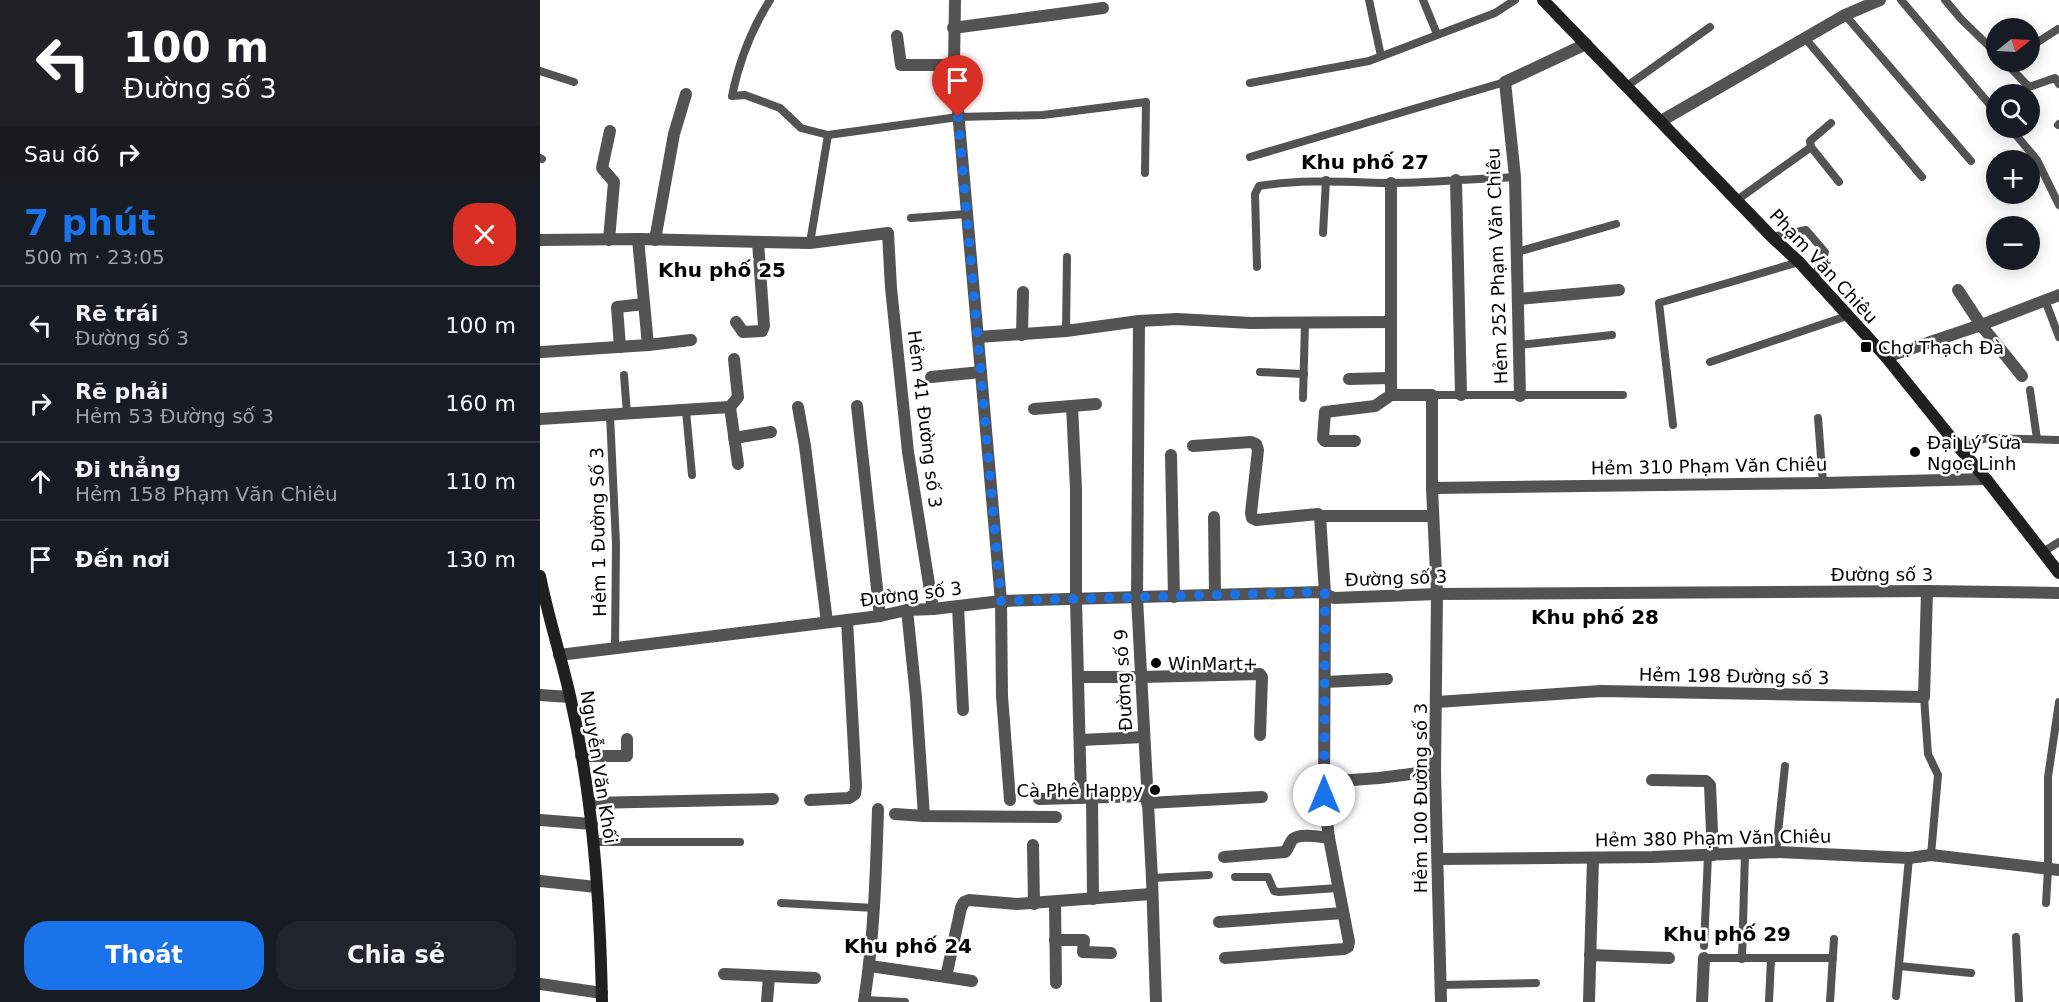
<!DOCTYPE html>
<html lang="vi">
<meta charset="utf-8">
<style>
body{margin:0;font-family:"DejaVu Sans",sans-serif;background:#20242c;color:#f1f3f6;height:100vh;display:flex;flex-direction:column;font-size:22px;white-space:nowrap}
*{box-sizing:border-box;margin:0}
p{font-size:20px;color:#9ea1a6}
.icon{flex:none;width:33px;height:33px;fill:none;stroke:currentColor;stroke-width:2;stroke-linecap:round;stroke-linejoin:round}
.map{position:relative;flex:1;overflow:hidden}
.side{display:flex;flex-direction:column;background:#171b24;width:540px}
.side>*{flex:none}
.hud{background:#202124;color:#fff;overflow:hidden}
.needle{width:39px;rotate:72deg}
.buttons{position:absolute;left:1446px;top:18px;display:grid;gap:12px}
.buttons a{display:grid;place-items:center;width:54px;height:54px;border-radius:50%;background:#171b24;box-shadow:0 3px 15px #0003;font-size:30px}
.pin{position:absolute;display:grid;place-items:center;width:51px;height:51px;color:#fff;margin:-62px -26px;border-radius:50% 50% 50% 0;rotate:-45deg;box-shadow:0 0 6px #0007}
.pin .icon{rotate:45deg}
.me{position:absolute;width:66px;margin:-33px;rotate:0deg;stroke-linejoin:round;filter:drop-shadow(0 0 4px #0008)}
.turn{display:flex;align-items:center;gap:21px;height:126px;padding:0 24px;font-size:27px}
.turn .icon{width:78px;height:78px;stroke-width:2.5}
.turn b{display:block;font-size:42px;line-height:51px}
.then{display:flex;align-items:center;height:57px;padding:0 24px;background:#0003;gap:12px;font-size:22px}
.round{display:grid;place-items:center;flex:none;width:63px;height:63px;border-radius:24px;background:#20242c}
.overview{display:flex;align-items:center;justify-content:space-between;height:102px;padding:0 24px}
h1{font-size:36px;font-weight:800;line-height:45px;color:#1a73e8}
.action{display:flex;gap:12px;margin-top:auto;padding:12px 24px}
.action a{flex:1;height:69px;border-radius:24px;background:#1a73e8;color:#fff;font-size:24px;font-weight:800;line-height:69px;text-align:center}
.action a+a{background:#20242c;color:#f1f3f6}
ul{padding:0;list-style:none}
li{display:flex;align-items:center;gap:18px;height:78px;padding:0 24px;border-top:2px solid #363941}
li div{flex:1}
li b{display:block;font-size:22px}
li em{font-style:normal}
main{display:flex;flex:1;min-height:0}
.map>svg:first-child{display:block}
</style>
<main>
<section class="side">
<div class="hud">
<div class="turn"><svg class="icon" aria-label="left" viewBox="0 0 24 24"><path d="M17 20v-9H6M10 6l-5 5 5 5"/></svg><div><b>100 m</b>Đường số 3</div></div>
<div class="then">Sau đó<svg class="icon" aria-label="right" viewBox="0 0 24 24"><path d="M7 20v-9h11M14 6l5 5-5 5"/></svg></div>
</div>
<div class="overview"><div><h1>7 phút</h1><p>500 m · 23:05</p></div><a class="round" style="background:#d93025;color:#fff"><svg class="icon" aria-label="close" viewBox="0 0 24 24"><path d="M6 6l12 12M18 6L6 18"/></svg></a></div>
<ul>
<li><svg class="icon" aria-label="left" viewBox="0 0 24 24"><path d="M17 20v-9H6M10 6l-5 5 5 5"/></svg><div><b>Rẽ trái</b><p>Đường số 3</p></div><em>100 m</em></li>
<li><svg class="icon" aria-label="right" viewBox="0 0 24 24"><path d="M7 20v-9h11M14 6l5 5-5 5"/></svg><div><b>Rẽ phải</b><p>Hẻm 53 Đường số 3</p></div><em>160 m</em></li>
<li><svg class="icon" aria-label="ahead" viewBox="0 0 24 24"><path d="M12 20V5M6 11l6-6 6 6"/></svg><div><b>Đi thẳng</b><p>Hẻm 158 Phạm Văn Chiêu</p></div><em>110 m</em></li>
<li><svg class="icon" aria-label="arrive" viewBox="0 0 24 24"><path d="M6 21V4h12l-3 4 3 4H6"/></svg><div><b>Đến nơi</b></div><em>130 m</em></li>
</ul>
<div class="action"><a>Thoát</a><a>Chia sẻ</a></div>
</section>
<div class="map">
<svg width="1519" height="1002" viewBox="0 0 1519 1002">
<rect width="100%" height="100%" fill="#fff"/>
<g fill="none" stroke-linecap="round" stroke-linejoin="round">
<g stroke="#535353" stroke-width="8">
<path d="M 230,0 C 211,30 199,61 192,96 L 205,95 L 240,108 L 261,128 L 288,135 L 418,117 L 503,115 L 606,102 L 605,173"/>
<path d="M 829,0 L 841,56"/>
<path d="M 883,0 L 897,34"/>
<path d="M 1361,0 L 1456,112"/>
<path d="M 1405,0 L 1421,19 L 1456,53"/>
<path d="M 1305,15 L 1431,161"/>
<path d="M 1265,38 L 1382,177"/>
<path d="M 1490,47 L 1518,29"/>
<path d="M 1465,62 L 1489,87 L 1515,78 L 1519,84"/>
<path d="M 0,71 L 34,82"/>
<path d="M 710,83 L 829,61 L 955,13 L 975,0"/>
<path d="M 1087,86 L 1170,27"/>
<path d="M 1518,125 L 1519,124"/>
<path d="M 1470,128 L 1497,160 L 1519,205"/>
<path d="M 1271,147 L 1299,182"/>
<path d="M 710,157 L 965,82"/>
<path d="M 0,158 L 2,159"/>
<path d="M 1197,200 L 1271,147 L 1270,141 L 1291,123"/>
<path d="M 371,218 L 427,214"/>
<path d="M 783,233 L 786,180"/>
<path d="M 1232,237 L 1266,230 L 1285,252 L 1274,279"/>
<path d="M 270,243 L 288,135"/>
<path d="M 977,252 L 1076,224"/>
<path d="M 717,267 L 715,194 L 719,186 C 763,179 806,182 849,183 C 891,183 934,179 975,177"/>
<path d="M 1505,300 L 1519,337"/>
<path d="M 526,331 L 527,257"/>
<path d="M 980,345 L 1072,335"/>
<path d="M 1170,362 L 1307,316"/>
<path d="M 720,372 L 764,374"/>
<path d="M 84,375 L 87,414"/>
<path d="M 1490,390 L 1497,439"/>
<path d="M 892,395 L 1083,395"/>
<path d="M 763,398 L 765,322"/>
<path d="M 146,411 L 152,475"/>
<path d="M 70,415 L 76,544 L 75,648"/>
<path d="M 1278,418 L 1283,483"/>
<path d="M 1133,425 L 1119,303 L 1259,262"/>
<path d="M 1417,445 L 1448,438 L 1519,440"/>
<path d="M 1503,552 L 1519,542"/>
<path d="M 1384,697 L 1388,754 L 1398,775 L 1391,855"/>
<path d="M 54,842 L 200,842"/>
<path d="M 1236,852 L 1245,766"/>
<path d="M 695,877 L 728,877 L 734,891 L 739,892 L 798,888"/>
<path d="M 612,878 L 669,875"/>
<path d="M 241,903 L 335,908"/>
<path d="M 1506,903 L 1508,869 L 1508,777 L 1519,702"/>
<path d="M 1476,937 L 1479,1002"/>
<path d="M 1164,946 L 1168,855"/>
<path d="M 1164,958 L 1293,958"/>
<path d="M 1202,959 L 1205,853"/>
<path d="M 1359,966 L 1431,973"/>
<path d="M 900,985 L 996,983"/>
<path d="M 1356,996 L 1369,858"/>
<path d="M 324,1000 L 365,1002"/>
<path d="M 1229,1002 L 1231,959"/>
<path d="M 1290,1002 L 1294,939"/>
</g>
<g stroke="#535353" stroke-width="12">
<path d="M 415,0 L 414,65 L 461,601 L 462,696 L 470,800"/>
<path d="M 413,28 L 563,8"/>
<path d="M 357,36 L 361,65 L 414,65"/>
<path d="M 1121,121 L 1305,15 L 1340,0"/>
<path d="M 916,180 L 921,395"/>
<path d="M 851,183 L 851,395 L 892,395 L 892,488 L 897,594 L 895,771 L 901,1002"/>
<path d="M 0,240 L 98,239 L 270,243 L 348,233 L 351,288 L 368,452 L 393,609"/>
<path d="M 69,240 L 74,182 L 62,168 L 70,131"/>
<path d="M 115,240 L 134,134 L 146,94"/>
<path d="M 1418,290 L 1441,325 L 1482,376"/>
<path d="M 978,299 L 1079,290"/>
<path d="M 599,321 L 597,598 L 612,878 L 616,1002"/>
<path d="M 196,322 L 203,332 L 222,331 L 224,326 L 218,242"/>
<path d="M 482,335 L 483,292"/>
<path d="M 438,337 L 526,331 L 599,321 L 637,319 L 711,323 L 850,322"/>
<path d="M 108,345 L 151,340"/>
<path d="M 80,347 L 77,307 L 104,304"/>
<path d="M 2,352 L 108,345 L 98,239"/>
<path d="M 1346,357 L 1441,325 L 1519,295"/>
<path d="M 391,377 L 441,372"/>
<path d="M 809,379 L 850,378"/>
<path d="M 980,396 L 975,177 L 965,82 L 1046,44"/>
<path d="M 317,406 L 340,616"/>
<path d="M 532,406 L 536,489 L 536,600 L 541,798"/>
<path d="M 190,407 L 198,464"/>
<path d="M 258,407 L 265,446 L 287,622"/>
<path d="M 494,409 L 556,404"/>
<path d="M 0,419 L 190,407 L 198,397 L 194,359"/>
<path d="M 194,438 L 231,432"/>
<path d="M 815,441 L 785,441 L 783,439 L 785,412 L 835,406 L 851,395"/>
<path d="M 653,446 L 711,442 L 716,444 L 718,450 L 711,513 L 712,518 L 716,520 L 778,514 L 780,516 L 785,594 L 784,795 L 789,838 L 809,942 L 808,947 L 804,949 L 685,958"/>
<path d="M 631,455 L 634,597"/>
<path d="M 892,488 L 1283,483 L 1446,479"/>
<path d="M 780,516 L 893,516"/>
<path d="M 674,517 L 675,595"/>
<path d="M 418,606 L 423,710"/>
<path d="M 367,610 L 376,697 L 384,816 L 516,817"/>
<path d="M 19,655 L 340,616 L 367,610 L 393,609 L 461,601 L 780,592 L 794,598 L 897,594 L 1387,591 L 1519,593"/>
<path d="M 538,677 L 601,677 L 720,674 L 722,677 L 720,735"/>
<path d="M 785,682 L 847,679"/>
<path d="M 0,695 L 30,697"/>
<path d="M 897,702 L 1061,691 L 1384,697 L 1387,591"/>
<path d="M 541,740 L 604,737"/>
<path d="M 41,756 L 87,756 L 87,739"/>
<path d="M 1112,780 L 1166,781 L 1170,785 L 1173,855"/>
<path d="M 784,782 L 839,778 L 895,771"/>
<path d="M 552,797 L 553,899"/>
<path d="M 499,799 L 607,796"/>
<path d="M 270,800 L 309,798 L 315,794 L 316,786 L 307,620"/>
<path d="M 50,803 L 233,799"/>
<path d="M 607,803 L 722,797"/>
<path d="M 355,814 L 384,816"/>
<path d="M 0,820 L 52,824"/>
<path d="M 493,845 L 494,904"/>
<path d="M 684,857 L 745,852 C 749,848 749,843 753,839 C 760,833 780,837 789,838"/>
<path d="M 898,859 L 1112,857 L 1236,852 L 1369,858 L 1391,855 L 1519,870"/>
<path d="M 0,881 L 56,887"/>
<path d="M 515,902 L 516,983"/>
<path d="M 679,922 L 803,913"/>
<path d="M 515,940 L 544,940 L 543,952 L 571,953"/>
<path d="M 1050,955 L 1129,958"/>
<path d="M 330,966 L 406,977 L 421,908 L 424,902 L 429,900 L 477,904 L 611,894"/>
<path d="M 184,974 L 275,978"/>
<path d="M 406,977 L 432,981"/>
<path d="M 0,984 L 62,993"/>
<path d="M 227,1002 L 229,976"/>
<path d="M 324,1002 C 334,938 336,874 338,809"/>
<path d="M 1049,1002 L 1053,858"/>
<path d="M 1162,1002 L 1164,958"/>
</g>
<g stroke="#202020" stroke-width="12">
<path d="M 1003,0 L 1232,237 L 1259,262 L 1346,357 L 1417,445 L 1446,479 L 1519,573"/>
<path d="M 0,576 C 8,617 21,656 30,696 C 53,796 60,900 62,1002"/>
</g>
</g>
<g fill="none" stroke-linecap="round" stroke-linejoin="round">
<path stroke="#1a73e8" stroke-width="10" stroke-dasharray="0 18" d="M 418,117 L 461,601 L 780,592 L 785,594 L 784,795"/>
</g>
<g fill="#000" stroke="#fff" stroke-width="2">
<rect x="1320" y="341" width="12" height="12" rx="3"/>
<circle cx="1375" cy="452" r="6"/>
<circle cx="616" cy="663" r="6"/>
<circle cx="615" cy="790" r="6"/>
</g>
<g text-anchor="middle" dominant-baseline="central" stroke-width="5" stroke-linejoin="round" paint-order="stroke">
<g font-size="18" fill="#000" stroke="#fff">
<text transform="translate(957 266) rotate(-92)">Hẻm 252 Phạm Văn Chiêu</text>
<text transform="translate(1284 266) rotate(47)">Phạm Văn Chiêu</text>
<text transform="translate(385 419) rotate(83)">Hẻm 41 Đường số 3</text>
<text transform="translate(1169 466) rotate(-1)">Hẻm 310 Phạm Văn Chiêu</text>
<text transform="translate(58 532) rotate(-91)">Hẻm 1 Đường Số 3</text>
<text x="1342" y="574">Đường số 3</text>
<text transform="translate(856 578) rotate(-2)">Đường số 3</text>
<text transform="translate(371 594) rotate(-7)">Đường số 3</text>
<text transform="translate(1194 676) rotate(1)">Hẻm 198 Đường số 3</text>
<text transform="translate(583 680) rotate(-93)">Đường số 9</text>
<text transform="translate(59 767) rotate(81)">Nguyễn Văn Khối</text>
<text transform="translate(880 798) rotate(-90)">Hẻm 100 Đường số 3</text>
<text transform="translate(1173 838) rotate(-1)">Hẻm 380 Phạm Văn Chiêu</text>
</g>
<g font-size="18" fill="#000" stroke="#fff" text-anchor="start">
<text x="1338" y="347">Chợ Thạch Đà</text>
<text x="1387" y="442">Đại Lý Sữa<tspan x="1387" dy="21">Ngọc Linh</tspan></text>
<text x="628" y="663">WinMart+</text>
<text x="603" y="790" text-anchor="end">Cà Phê Happy</text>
</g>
<g font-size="20" font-weight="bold" fill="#000" stroke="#fff">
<text x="825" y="162">Khu phố 27</text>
<text x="182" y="270">Khu phố 25</text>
<text x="1055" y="617">Khu phố 28</text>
<text x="1187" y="934">Khu phố 29</text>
<text x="368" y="946">Khu phố 24</text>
</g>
</g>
</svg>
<div class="buttons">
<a><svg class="needle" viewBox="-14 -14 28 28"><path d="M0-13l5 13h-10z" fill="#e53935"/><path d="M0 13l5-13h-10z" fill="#9ea1a6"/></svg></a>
<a><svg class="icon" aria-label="search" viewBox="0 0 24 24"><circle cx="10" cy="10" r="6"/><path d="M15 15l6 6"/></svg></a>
<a>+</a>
<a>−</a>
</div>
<div class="pin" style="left:418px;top:117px;background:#d93025"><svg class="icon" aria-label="arrive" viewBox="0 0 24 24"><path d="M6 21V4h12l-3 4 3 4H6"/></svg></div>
<svg class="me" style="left:784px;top:795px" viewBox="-20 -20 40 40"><circle r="19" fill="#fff"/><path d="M0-13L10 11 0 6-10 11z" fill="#1a73e8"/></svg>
</div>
</main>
